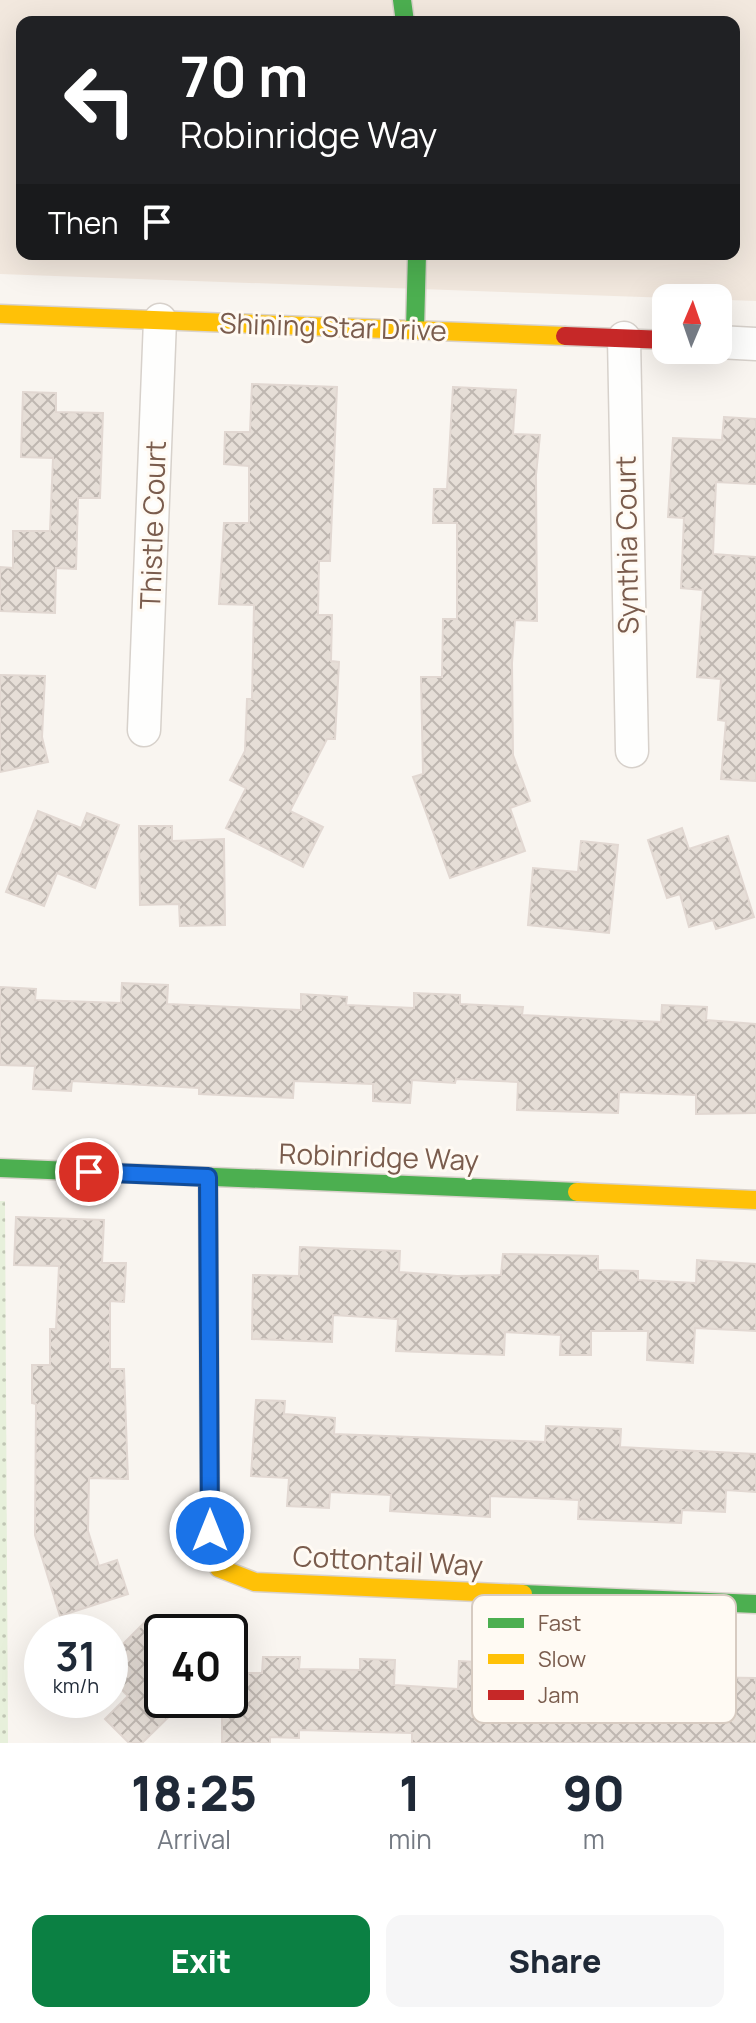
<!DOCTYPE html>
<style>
body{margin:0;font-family:Manrope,sans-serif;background:#f6f6f7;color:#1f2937;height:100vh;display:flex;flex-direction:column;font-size:30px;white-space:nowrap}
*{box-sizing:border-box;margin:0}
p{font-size:26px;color:#747a83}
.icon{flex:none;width:44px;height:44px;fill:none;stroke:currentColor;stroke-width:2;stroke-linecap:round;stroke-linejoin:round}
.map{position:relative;height:1743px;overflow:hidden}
.sheet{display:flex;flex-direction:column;background:#fff;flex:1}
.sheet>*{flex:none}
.guide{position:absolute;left:16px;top:16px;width:724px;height:244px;border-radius:16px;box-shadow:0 8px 32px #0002;background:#202124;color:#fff;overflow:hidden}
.needle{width:52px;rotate:2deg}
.fabs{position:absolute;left:652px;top:284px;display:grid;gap:16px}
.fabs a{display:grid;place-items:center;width:80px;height:80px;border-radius:16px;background:#fff;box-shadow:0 8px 32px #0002;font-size:40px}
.speed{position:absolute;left:24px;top:1614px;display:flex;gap:16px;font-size:40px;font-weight:700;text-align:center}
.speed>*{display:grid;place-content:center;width:104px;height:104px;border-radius:50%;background:#fff;box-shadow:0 8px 32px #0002;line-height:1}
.speed small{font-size:20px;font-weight:400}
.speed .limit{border:4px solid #111;border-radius:12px;background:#fff;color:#111}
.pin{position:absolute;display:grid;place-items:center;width:68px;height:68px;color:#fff;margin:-34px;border:4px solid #fff;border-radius:50%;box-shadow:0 2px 8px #0007}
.me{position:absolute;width:88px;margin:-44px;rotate:0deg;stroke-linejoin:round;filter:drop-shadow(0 0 6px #0008)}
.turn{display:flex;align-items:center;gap:28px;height:168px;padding:0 32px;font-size:36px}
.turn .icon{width:104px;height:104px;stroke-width:2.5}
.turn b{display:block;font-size:56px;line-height:68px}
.then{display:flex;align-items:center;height:76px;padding:0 32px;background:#0003;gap:16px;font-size:30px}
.eta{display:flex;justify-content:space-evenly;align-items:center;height:136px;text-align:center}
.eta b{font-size:48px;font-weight:800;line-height:56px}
.button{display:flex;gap:16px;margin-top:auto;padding:16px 32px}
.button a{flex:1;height:92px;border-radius:16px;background:#0b8043;color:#fff;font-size:32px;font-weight:800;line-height:92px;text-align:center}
.button a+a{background:#f6f6f7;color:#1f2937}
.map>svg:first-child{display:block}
</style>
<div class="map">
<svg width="756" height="1743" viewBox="0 0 756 1743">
<defs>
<pattern id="park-dots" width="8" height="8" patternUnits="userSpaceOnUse" patternTransform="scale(2)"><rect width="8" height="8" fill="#e7f0db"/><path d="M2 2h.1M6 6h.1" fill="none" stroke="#c0c6b4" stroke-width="1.8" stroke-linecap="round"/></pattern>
<pattern id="building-cross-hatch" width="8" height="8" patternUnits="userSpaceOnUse" patternTransform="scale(2)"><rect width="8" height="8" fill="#e6ded7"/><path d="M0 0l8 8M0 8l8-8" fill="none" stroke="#bfb7b1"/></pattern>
</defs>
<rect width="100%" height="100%" fill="#f9f5f0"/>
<path fill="#f2e8de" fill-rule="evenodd" d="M 0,0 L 756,0 L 756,301 L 0,274 ZM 22,22 L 734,22 L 734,254 L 22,254 Z"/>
<path fill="url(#park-dots)" d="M 0,1201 L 5,1201 L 8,1743 L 0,1743 Z"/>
<g fill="url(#building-cross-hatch)" stroke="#e2d8d2" stroke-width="2">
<path d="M 252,384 L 337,387 L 330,561 L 319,561 L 318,615 L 332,615 L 331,661 L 339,662 L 335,739 L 327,739 L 290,811 L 323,827 L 303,867 L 226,828 L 246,788 L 230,780 L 245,751 L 247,699 L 252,699 L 254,605 L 219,604 L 224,523 L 249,523 L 249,466 L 224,464 L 225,432 L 250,432 Z"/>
<path d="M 453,387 L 516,390 L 513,434 L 540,435 L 536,475 L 537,621 L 515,620 L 512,663 L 513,755 L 530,801 L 510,808 L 525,851 L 450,878 L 413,777 L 423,774 L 421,677 L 442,677 L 443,619 L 457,619 L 457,523 L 433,523 L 434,489 L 447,489 Z"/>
<path d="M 23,392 L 56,393 L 56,412 L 103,413 L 100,498 L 78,498 L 76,569 L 56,568 L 55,613 L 0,611 L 0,567 L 13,568 L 13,531 L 50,531 L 53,458 L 21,457 Z"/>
<path d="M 724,417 L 756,419 L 756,484 L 716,482 L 713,554 L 756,557 L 756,781 L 721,779 L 726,721 L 718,720 L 721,679 L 697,677 L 703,590 L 681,588 L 684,518 L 668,517 L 673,438 L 722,440 Z"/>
<path d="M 0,675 L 45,676 L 42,737 L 48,762 L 0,772 Z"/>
<path d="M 38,811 L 81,828 L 87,813 L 119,825 L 95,888 L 57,873 L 44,906 L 6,892 Z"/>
<path d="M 139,826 L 172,826 L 172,841 L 224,839 L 225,925 L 180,926 L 179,904 L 140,905 Z"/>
<path d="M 682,828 L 689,849 L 728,836 L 754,917 L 716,929 L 713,920 L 689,927 L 680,894 L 667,898 L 648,840 Z"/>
<path d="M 581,841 L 618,845 L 609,933 L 528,925 L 533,868 L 578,872 Z"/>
<path d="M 122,983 L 168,985 L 167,1004 L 301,1010 L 301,994 L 347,997 L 346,1005 L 414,1008 L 414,993 L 460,995 L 460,1004 L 523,1007 L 522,1015 L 661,1022 L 662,1005 L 707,1007 L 706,1020 L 756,1024 L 756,1113 L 696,1114 L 696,1095 L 619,1092 L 618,1113 L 517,1110 L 518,1082 L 456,1079 L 455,1083 L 412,1080 L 410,1103 L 373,1101 L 373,1084 L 294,1081 L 293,1098 L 199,1094 L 199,1088 L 72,1081 L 71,1091 L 33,1089 L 35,1066 L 0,1065 L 0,987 L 36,989 L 35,1000 L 121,1003 Z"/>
<path d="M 16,1217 L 104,1220 L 102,1263 L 126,1263 L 124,1302 L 110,1301 L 110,1369 L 124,1369 L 128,1479 L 89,1478 L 88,1531 L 99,1566 L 117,1560 L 128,1594 L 60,1616 L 35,1535 L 36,1404 L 32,1403 L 32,1365 L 50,1365 L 50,1329 L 56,1329 L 59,1266 L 14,1265 Z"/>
<path d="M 300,1247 L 400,1251 L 399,1272 L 457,1276 L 501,1275 L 503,1254 L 598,1256 L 598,1270 L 638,1271 L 638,1280 L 696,1283 L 697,1260 L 756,1264 L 756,1331 L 695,1328 L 693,1363 L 647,1360 L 648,1331 L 591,1331 L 591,1355 L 560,1355 L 561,1335 L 505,1332 L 504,1355 L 396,1351 L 398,1319 L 333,1315 L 332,1342 L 252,1339 L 253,1275 L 299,1276 Z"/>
<path d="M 256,1400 L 285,1401 L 284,1414 L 335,1418 L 334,1434 L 545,1442 L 546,1426 L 621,1429 L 620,1447 L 756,1454 L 756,1492 L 726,1490 L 725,1512 L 682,1510 L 681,1523 L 578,1519 L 579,1500 L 490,1496 L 490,1517 L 390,1511 L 391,1495 L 330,1492 L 329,1508 L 287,1506 L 289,1478 L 251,1476 Z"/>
<path d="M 147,1620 L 162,1635 L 162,1700 L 186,1700 L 142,1743 L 129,1743 L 105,1719 L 128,1696 L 110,1678 L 110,1657 Z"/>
<path d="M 263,1657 L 300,1657 L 299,1669 L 360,1670 L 360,1659 L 395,1660 L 394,1685 L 458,1689 L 459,1661 L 495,1663 L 494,1678 L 554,1679 L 554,1666 L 591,1666 L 591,1694 L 653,1695 L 653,1669 L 692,1669 L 692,1677 L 756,1678 L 756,1743 L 412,1743 L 412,1733 L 299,1730 L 299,1738 L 270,1737 L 270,1743 L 222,1743 L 222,1700 L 230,1700 L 230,1673 L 262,1673 Z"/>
</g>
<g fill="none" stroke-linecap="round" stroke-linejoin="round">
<defs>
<g id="street">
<path d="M 624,338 L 632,751"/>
<path d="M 718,342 L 756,344"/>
<path d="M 144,730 L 160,320"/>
</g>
<g id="fast">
<path d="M 402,0 L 405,22"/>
<path d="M 415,329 L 417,254"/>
<path d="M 0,1168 L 577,1192"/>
<path d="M 523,1594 L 756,1604"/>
</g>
<g id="slow">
<path d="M 0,314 L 565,336"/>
<path d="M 208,1177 L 210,1531 L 219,1568 L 255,1582 L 523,1594"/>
<path d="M 577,1192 L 756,1200"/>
</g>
<path id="jam" d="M 565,336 L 666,340"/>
</defs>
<use href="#street" stroke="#d7d1cb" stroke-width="35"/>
<use href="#fast" stroke="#d9d2cb" stroke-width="21"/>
<use href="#slow" stroke="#d9d2cb" stroke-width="21"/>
<use href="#jam" stroke="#d9d2cb" stroke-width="21"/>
<use href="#street" stroke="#fefefd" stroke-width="32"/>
<use href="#fast" stroke="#4caf50" stroke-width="18"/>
<use href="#slow" stroke="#ffc107" stroke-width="18"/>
<use href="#jam" stroke="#c62828" stroke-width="18"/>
</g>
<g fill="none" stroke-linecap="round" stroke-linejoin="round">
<defs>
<path id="route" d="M 89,1172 L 208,1177 L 210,1531"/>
</defs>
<use href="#route" stroke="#114b97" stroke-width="20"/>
<use href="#route" stroke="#1a73e8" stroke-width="14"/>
</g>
<g text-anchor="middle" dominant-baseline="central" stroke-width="6" stroke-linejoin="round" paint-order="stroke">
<g font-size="28" fill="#7a5c4d" stroke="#fffaf3">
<text transform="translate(333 326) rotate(2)">Shining Star Drive</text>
<text transform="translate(152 525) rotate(-88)">Thistle Court</text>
<text transform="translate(626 545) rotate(-91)">Synthia Court</text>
<text transform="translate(379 1156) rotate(2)">Robinridge Way</text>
<text transform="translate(388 1560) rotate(3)">Cottontail Way</text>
</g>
</g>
<rect x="472" y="1595" width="264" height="128" rx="12" fill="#fffaf3" stroke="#d7cbc1" stroke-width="2"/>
<rect x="488" y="1618" width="36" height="10" fill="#4caf50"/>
<rect x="488" y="1654" width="36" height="10" fill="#ffc107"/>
<rect x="488" y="1690" width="36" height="10" fill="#c62828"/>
<g font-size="22" fill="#7a5c4d">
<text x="538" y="1631">Fast</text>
<text x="538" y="1667">Slow</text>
<text x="538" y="1703">Jam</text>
</g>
</svg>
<div class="fabs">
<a><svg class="needle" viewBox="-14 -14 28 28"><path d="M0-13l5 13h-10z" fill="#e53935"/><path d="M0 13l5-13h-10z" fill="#747a83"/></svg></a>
</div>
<div class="speed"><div>31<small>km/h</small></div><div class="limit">40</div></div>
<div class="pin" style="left:89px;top:1172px;background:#d93025"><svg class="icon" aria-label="arrive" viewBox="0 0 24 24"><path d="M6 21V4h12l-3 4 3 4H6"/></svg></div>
<svg class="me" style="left:210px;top:1531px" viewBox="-20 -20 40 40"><circle r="17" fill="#1a73e8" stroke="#fff" stroke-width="3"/><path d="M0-11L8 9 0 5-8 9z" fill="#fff"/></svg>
<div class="guide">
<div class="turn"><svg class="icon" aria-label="left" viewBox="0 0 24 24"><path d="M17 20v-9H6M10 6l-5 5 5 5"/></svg><div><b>70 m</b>Robinridge Way</div></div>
<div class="then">Then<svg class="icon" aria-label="arrive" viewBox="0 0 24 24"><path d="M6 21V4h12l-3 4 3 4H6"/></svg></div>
</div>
</div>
<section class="sheet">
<div class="eta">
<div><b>18:25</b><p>Arrival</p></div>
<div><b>1</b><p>min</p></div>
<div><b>90</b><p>m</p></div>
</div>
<div class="button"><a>Exit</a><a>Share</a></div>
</section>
